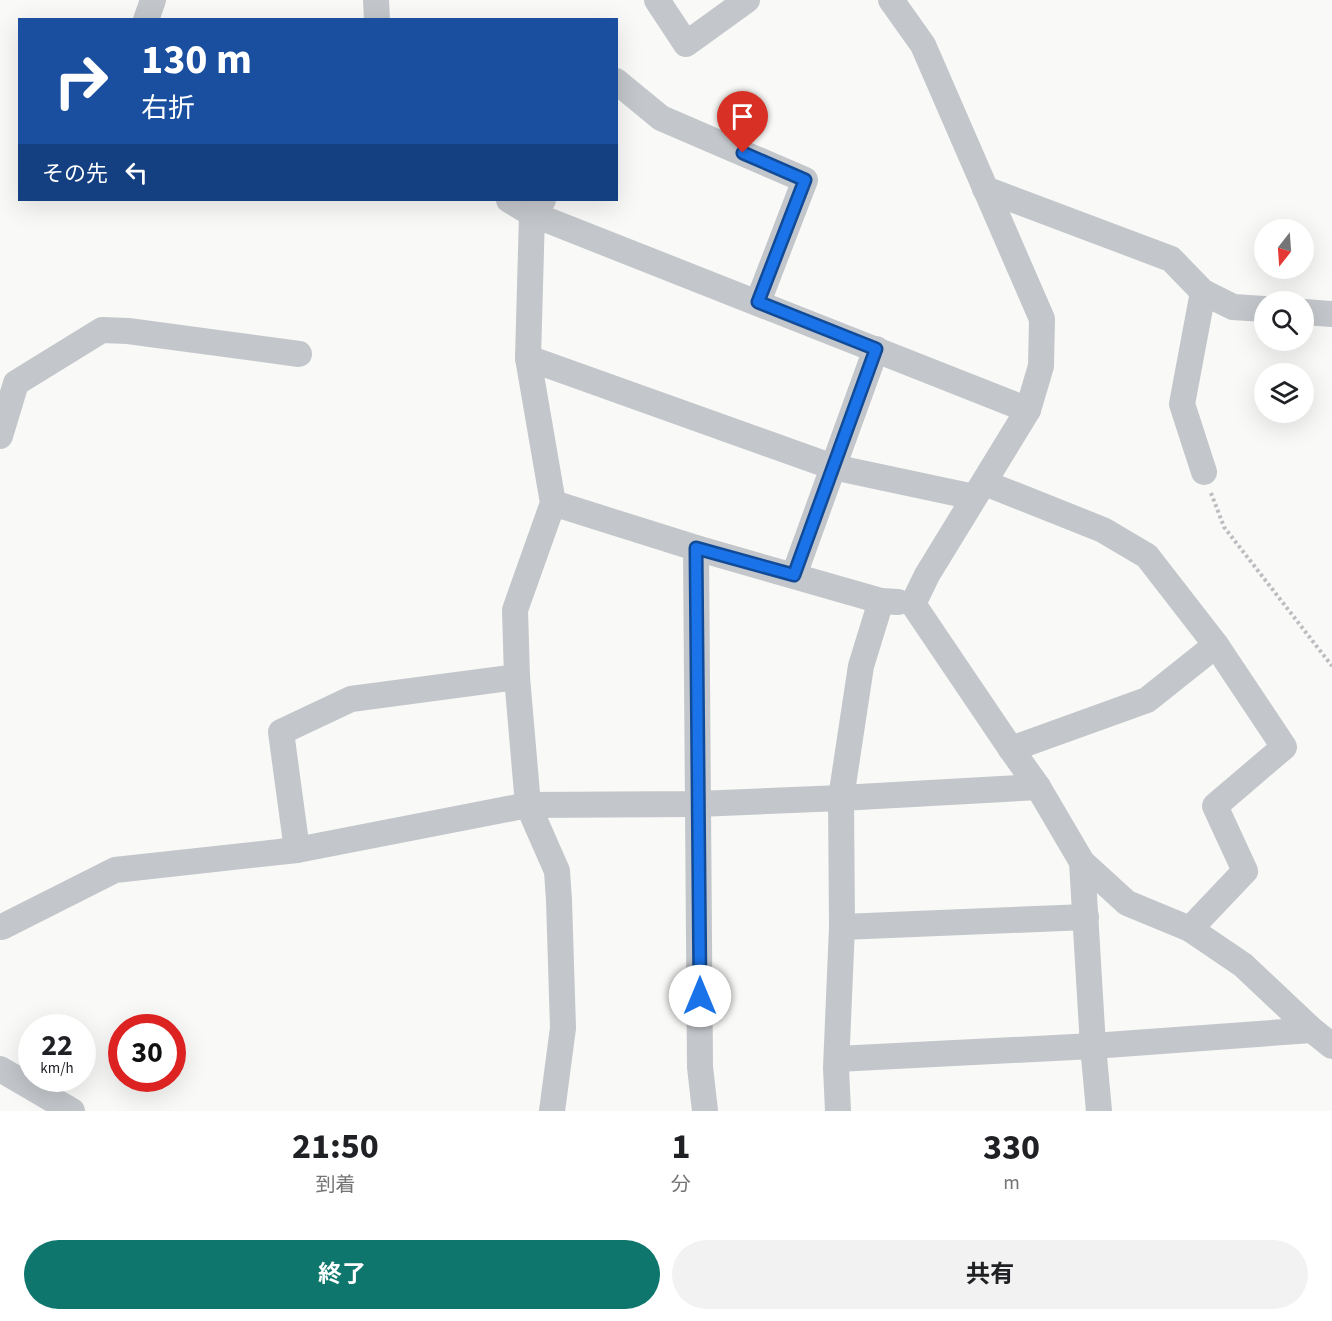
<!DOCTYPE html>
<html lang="ja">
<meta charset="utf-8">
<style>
body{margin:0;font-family:"Source Sans 3","Noto Sans JP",sans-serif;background:#f2f2f2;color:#202124;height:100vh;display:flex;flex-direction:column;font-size:22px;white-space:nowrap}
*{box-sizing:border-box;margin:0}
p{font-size:20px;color:#757577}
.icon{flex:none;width:33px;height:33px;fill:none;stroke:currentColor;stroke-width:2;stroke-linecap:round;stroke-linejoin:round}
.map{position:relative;height:1111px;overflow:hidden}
.sheet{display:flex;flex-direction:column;background:#fff;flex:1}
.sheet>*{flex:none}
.hud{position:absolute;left:18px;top:18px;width:600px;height:183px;border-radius:0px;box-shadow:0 6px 24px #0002;background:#1a4fa0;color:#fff;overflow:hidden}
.needle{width:39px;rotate:197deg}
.buttons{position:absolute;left:1254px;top:219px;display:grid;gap:12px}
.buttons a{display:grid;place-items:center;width:60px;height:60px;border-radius:50%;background:#fff;box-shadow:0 6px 24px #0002;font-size:30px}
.speed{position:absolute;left:18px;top:1014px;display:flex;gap:12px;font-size:30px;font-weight:700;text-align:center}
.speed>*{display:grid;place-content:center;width:78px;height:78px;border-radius:50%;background:#fff;box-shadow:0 6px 24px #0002;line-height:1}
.speed small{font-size:15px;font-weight:400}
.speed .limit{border:9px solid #d22;background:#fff;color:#111}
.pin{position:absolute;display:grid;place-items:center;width:51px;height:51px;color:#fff;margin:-62px -26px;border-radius:50% 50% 50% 0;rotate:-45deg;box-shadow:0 0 6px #0007}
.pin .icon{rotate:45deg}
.me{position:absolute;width:66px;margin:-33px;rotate:0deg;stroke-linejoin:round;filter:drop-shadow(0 0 4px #0008)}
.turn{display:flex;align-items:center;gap:21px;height:126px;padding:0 24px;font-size:27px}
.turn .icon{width:78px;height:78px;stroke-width:2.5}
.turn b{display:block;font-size:42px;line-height:51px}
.then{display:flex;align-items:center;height:57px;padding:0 24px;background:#0003;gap:12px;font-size:22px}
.eta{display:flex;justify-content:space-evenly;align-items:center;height:102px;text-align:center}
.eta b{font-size:36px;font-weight:700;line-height:42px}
.button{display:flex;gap:12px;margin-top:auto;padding:12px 24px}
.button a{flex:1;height:69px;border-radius:36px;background:#0f766e;color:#fff;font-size:24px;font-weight:700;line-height:69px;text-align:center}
.button a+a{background:#f2f2f2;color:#202124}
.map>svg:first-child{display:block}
</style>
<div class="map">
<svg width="1332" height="1111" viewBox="0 0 1332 1111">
<rect width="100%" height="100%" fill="#f9f9f7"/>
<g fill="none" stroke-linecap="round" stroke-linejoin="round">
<path stroke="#bbbdc0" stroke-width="4" stroke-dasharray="3 3" stroke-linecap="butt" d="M 1211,493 L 1224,527 L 1332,666"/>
<g stroke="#c3c6ca" stroke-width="26">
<path d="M 376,0 L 377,20"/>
<path d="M 657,0 L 686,44 L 747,0"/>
<path d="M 891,0 L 923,45 L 1042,319 L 1041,366 L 1028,410 L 927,575 L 913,604"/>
<path d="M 146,20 L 153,0"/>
<path d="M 616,81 L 661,118 L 805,180 L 758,302"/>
<path d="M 985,189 L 1171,259 L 1203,292 L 1233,307 L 1264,309"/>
<path d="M 509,200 L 532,214 L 1028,410"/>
<path d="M 543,200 L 532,214 L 528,358 L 553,503 L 515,610 L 517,677 L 528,805 L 557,871 L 559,900 L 563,1028 L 552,1111"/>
<path d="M 1203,292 L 1182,404 L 1204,472"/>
<path d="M 1304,312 L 1332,314"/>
<path d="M 528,358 L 833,467 L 974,497"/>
<path d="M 0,436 L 16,383 L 102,330 L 128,331 L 299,354"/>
<path d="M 985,483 L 1103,530 L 1147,556 L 1216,645 L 1284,747 L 1215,806 L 1245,871 L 1190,929"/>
<path d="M 553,503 L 696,548 L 881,601 L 898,602"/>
<path d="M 696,548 L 700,1067 L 705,1111"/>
<path d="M 794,575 L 876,349"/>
<path d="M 913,604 L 1011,749 L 1038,787 L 1082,862 L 1127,903 L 1190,929 L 1243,965 L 1312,1030 L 1332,1046"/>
<path d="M 1011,749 L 1147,700 L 1216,645"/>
<path d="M 297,850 L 281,732 L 351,699 L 517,677"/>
<path d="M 1082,862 L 1093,1046 L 1099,1111"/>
<path d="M 2,927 L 115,870 L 297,850 L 528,805 L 698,804 L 841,798 L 1038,787"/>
<path d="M 842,927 L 1086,917"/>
<path d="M 837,1059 L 1093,1046 L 1312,1030"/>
<path d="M 0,1069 L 72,1111"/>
<path d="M 838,1111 L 836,1068 L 842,927 L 841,798 L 861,666 L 881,601"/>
</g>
</g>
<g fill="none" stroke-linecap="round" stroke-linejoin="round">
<defs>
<path id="route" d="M 700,996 L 696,548 L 794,575 L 876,349 L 758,302 L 805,180 L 743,153"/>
</defs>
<use href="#route" stroke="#114b97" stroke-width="15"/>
<use href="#route" stroke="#1a73e8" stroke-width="10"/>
</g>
</svg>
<div class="buttons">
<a><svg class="needle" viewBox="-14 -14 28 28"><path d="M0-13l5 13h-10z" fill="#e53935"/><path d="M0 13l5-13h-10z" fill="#757577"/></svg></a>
<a><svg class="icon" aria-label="search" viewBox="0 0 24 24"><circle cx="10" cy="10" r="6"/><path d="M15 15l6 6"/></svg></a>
<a><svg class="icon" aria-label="layers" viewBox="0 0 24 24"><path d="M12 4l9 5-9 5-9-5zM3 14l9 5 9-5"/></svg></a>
</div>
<div class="speed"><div>22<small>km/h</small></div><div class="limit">30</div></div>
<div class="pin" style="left:743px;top:153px;background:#d93025"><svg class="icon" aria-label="arrive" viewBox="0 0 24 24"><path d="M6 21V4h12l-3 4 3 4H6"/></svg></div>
<svg class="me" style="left:700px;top:996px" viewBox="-20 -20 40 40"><circle r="19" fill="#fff"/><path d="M0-13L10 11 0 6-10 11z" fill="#1a73e8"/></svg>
<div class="hud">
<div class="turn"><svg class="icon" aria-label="right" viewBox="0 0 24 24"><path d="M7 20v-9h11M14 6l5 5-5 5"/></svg><div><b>130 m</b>右折</div></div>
<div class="then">その先<svg class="icon" aria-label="left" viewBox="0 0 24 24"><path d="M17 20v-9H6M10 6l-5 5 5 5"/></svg></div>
</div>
</div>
<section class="sheet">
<div class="eta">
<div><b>21:50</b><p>到着</p></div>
<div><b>1</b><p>分</p></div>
<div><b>330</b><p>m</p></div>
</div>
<div class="button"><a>終了</a><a>共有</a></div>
</section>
